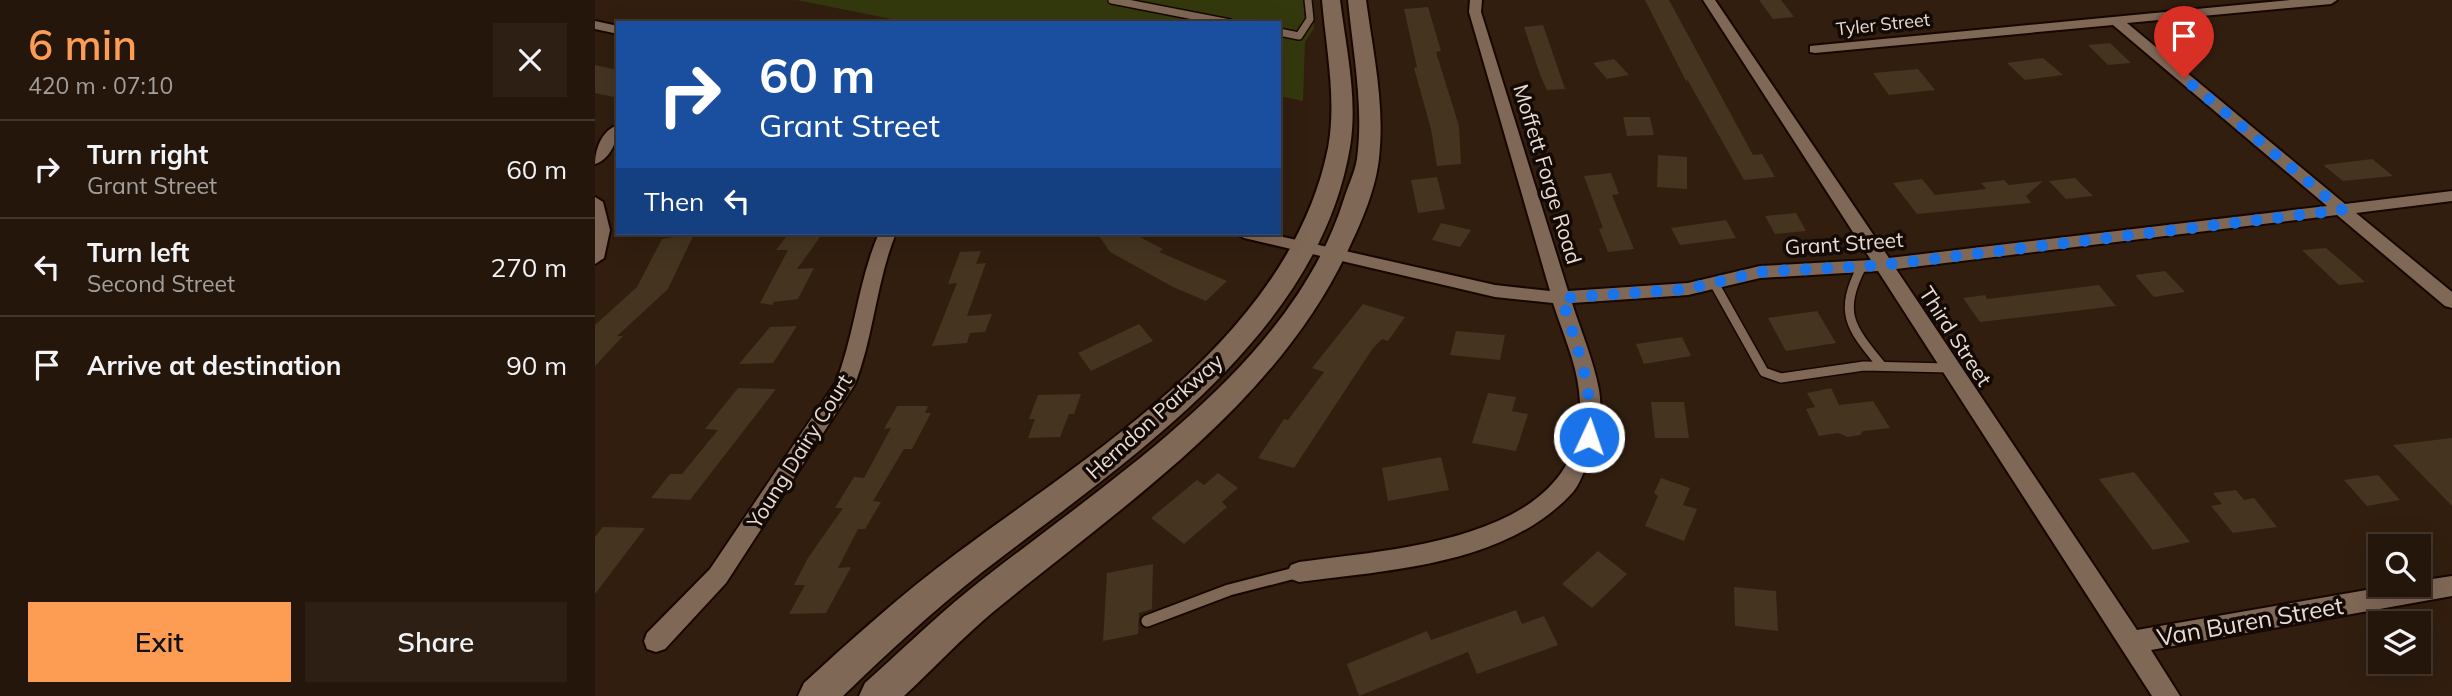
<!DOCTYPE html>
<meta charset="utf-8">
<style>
body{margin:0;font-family:Mulish,sans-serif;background:#2d1f14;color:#f1f3f6;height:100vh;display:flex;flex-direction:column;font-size:26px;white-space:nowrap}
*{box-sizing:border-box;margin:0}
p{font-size:23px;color:#a39f9d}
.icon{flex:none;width:38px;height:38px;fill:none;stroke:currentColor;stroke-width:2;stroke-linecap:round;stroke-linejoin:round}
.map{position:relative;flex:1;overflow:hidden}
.side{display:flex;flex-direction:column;background:#25160b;width:595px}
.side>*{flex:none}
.hud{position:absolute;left:21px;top:21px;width:665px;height:214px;border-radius:0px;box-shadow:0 7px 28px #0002,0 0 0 2px #42352c;background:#1a4fa0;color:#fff;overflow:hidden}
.tools{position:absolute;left:1773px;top:534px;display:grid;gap:14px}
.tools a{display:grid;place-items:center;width:63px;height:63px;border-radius:0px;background:#25160b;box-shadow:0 7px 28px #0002,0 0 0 2px #42352c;font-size:35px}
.pin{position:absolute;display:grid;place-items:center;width:60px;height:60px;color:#fff;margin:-72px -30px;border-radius:50% 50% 50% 0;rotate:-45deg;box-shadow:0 0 7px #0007}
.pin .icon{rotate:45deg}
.me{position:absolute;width:77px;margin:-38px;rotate:3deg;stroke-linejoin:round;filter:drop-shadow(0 0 5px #0008)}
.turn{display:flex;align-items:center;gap:24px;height:147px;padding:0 28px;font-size:32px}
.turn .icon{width:91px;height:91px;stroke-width:2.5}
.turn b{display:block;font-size:49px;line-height:60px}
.then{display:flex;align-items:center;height:66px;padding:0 28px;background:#0003;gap:14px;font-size:26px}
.round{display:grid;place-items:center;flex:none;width:74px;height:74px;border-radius:0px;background:#2d1f14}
.summary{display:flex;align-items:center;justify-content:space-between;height:119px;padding:0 28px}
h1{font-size:42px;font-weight:600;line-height:52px;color:#fc9d53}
.action{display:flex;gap:14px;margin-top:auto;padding:14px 28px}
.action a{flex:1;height:80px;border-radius:0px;background:#fc9d53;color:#111;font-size:28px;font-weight:600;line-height:80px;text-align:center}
.action a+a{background:#2d1f14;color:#f1f3f6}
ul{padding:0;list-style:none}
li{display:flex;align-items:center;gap:21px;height:98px;padding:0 28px;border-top:2px solid #42352c}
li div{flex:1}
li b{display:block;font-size:26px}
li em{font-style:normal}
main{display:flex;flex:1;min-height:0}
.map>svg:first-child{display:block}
</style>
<main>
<section class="side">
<div class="summary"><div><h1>6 min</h1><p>420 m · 07:10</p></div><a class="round"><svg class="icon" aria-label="close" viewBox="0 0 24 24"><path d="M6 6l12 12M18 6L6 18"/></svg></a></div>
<ul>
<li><svg class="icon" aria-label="right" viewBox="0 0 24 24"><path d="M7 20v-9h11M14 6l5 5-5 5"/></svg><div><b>Turn right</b><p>Grant Street</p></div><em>60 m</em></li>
<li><svg class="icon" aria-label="left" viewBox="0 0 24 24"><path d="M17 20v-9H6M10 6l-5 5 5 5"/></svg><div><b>Turn left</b><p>Second Street</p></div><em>270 m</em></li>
<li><svg class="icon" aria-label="arrive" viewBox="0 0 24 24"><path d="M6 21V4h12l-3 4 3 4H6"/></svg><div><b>Arrive at destination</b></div><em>90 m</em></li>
</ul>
<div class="action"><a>Exit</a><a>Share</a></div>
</section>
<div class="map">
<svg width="1857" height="696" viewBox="0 0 1857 696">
<rect width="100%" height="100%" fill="#311e0f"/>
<path fill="#34390d" d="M 202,0 L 717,0 L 719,28 L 710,42 L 708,101 L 684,96 L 684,23 L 316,23 Z"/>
<g fill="#443420">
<path d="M 1050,0 L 1074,0 L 1158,155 L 1167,154 L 1180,177 L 1149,180 L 1092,79 L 1092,83 Z"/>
<path d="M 1164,0 L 1186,0 L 1199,17 L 1178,19 Z"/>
<path d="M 833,7 L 846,51 L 841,52 L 864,126 L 866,164 L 842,166 L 836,129 L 819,68 L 822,67 L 809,9 Z"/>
<path d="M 948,25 L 970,89 L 952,90 L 946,77 L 929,27 Z"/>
<path d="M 1515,43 L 1536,63 L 1513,65 L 1493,45 Z"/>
<path d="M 1448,58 L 1468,75 L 1430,80 L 1412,63 Z"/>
<path d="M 1019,59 L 1034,75 L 1012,79 L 998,63 Z"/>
<path d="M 0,65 L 23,70 L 23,98 L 0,93 Z"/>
<path d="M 1323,69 L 1340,90 L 1294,95 L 1278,73 Z"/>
<path d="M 1028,117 L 1055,117 L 1059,135 L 1032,136 Z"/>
<path d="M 1063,155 L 1092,157 L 1092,189 L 1062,187 Z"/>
<path d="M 1777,159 L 1798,176 L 1748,181 L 1728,165 Z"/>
<path d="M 1016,173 L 1024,194 L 1017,195 L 1039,249 L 1013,252 L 1004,229 L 1008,228 L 989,176 Z"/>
<path d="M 842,177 L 850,209 L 823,213 L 816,180 Z"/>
<path d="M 1480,178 L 1498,196 L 1471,199 L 1454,181 Z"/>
<path d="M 1327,179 L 1340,195 L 1391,189 L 1386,183 L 1409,180 L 1414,185 L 1448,181 L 1431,196 L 1436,203 L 1322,214 L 1298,183 Z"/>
<path d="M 1201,213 L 1211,231 L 1180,234 L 1170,216 Z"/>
<path d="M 1131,220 L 1141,238 L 1085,245 L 1076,228 Z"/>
<path d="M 846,223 L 876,230 L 865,247 L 837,240 Z"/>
<path d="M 194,233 L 228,233 L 202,269 L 219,268 L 203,299 L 179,302 L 177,305 L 165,303 L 193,250 L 181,250 Z"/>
<path d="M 502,233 L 537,233 L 568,249 L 564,252 L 632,281 L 611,301 L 578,287 L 515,252 Z"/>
<path d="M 99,234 L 73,289 L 22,336 L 28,336 L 0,366 L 0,325 L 42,287 L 67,239 Z"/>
<path d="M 1731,248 L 1745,260 L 1770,282 L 1744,285 L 1707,250 Z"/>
<path d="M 386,251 L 381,264 L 391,263 L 372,316 L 397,314 L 390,332 L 375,333 L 372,343 L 337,346 L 362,283 L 353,284 L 365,252 Z"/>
<path d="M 1570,271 L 1590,292 L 1559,297 L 1540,275 Z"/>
<path d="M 1504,285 L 1521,306 L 1385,322 L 1368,298 L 1390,295 L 1392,299 Z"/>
<path d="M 768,304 L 810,317 L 793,341 L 787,339 L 778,348 L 699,468 L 663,458 L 689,419 L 693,420 L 729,372 L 717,368 Z"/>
<path d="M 1222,311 L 1241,343 L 1191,351 L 1173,318 Z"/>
<path d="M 544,324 L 558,341 L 496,371 L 483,353 Z"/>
<path d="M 202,326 L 178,363 L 144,364 L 175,327 Z"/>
<path d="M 861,331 L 910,335 L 905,360 L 855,355 Z"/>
<path d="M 1087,337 L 1096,356 L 1049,364 L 1041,344 Z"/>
<path d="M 143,388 L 181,389 L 95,500 L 56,498 L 75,474 L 87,474 L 123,430 L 110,429 Z"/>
<path d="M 1236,388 L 1244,405 L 1278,401 L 1295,428 L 1268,431 L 1265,435 L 1253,437 L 1243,433 L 1224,436 L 1211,409 L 1220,407 L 1212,393 Z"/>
<path d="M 893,393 L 921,397 L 917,411 L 933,414 L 921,451 L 877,443 Z"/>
<path d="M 486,394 L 479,414 L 474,414 L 465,437 L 433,438 L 440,419 L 434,419 L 443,395 Z"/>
<path d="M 1056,402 L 1089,402 L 1094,438 L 1060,438 Z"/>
<path d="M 302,406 L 333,406 L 330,413 L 336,413 L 317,449 L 309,449 L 278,501 L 286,502 L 270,529 L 263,529 L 243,568 L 256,567 L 231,613 L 194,614 L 210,585 L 199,585 L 213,558 L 248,508 L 240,508 L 259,477 L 269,478 L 296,428 L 289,429 Z"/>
<path d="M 1857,438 L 1857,506 L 1798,445 Z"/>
<path d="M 846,457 L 854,490 L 793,501 L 787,468 Z"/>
<path d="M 1539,472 L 1595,542 L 1558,550 L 1504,479 Z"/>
<path d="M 623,473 L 643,488 L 627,502 L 632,507 L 589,544 L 556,518 L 602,480 L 609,485 Z"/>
<path d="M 1783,475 L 1805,500 L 1772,506 L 1749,480 Z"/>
<path d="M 1066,478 L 1095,488 L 1088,505 L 1102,509 L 1089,541 L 1050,526 L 1063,496 L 1059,493 Z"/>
<path d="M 1641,490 L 1649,500 L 1659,498 L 1682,527 L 1638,533 L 1616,506 L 1627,504 L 1618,493 Z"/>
<path d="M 8,527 L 50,528 L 0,594 L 0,537 Z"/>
<path d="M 1003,551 L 1032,574 L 997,608 L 967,584 Z"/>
<path d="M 558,564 L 557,609 L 544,613 L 543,634 L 508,641 L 512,573 Z"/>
<path d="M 1139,587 L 1181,591 L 1183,631 L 1140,626 Z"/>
<path d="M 921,610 L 927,624 L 949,616 L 963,645 L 882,674 L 873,652 L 764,696 L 752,664 L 832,631 L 836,640 Z"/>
</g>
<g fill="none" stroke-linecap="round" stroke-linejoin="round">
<defs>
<g id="service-far2">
<path d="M 517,0 L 635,23"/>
<path d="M 684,32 L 704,36 L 715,19 L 713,0"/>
</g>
<g id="service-far1">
<path d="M 1267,266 C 1243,313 1255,327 1286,365"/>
<path d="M 1119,283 L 1169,372 L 1186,378 L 1269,366 L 1354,368"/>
</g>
<path id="service" d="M 552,621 L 634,590 L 704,572"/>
<g id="minor">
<path d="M 875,0 L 887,0 L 886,12 L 973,291 L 1093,283 L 1165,266 L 1276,260 L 1108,0 L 1120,0 L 1294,258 L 1732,206 L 1518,25 L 1220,53 L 1215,52 L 1215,46 L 1695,0 L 1742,0 L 1736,4 L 1532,23 L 1750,204 L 1857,191 L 1857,201 L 1761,213 L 1857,292 L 1857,308 L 1850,306 L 1742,215 L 1301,269 L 1542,630 L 1806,584 L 1824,584 L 1824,581 L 1857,576 L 1857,596 L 1556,650 L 1585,696 L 1557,696 L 1283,271 L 1165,278 L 1093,295 L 977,303 C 986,331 999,362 1004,390 C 1008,414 1003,442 993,463 C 988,472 985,484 978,492 C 912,565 795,570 704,582 L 696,579 L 692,572 L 696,565 L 704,562 C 806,548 1002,539 984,391 C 981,362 967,331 958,303 L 900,297 L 649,238 L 640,233 L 671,233 L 900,285 L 955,291 L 874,12 Z"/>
<path d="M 0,21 L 23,26 L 23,34 L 0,29 Z"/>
<path d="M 23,125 C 23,139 16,159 0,164 C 0,149 7,130 23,125 Z"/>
<path d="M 0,197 L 8,202 L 15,230 L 9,258 L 0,264 Z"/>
<path d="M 284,233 L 301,233 C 281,282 279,335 260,384 L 131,583 L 70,649 L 61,652 L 52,649 L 49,641 L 52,633 L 115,569 L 241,382 C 260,334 263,281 284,233 Z"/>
</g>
<g id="secondary">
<path d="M 727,0 L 745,0 C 751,48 763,99 755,147 C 723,338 528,463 386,573 C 338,611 292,653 248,696 L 203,696 L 209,683 C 258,638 308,593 362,553 C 503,448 695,334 733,148 C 742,100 731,48 727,0 Z"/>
<path d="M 753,0 L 771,0 C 778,52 790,105 784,158 C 781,188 767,221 754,248 C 681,405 528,505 398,612 C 367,638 339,668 309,696 L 264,696 L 270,683 C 304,653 337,620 373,591 C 506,484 695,371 749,199 C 753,186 760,172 762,159 C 769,106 758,52 753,0 Z"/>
</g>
</defs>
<use href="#service-far2" stroke="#180700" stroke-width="10"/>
<use href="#service-far1" stroke="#180700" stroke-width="12"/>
<use href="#service" stroke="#180700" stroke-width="15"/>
<use href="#minor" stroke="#180700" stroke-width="4"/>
<use href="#secondary" stroke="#180700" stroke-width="4"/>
<use href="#service-far2" stroke="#806857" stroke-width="7"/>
<use href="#service-far1" stroke="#806857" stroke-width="9"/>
<use href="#service" stroke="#806857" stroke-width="11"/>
<use href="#minor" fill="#806857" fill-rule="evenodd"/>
<use href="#secondary" fill="#806857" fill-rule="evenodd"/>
</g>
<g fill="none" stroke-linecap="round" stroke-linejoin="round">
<path stroke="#1a73e8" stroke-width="12" stroke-dasharray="0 21.6" d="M 994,437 C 1000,389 980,343 967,298 L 1093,289 L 1165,272 L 1287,265 L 1747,210 L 1589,78"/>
</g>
<g text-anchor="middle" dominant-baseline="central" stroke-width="7" stroke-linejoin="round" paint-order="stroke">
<g font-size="18" fill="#eadcd2" stroke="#130a05">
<text transform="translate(1288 24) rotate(-6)">Tyler Street</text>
</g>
<g font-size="21" fill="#eadcd2" stroke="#130a05">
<text transform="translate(953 174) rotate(73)">Moffett Forge Road</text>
<text transform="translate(1249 243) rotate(-4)">Grant Street</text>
<text transform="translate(1361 336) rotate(57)">Third Street</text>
<text transform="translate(559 416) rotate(-42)">Herndon Parkway</text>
<text transform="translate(204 451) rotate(-58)">Young Dairy Court</text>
</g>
<g font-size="24" fill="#eadcd2" stroke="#130a05">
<text transform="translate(1655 621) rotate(-10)">Van Buren Street</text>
</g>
</g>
</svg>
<div class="tools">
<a><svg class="icon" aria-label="search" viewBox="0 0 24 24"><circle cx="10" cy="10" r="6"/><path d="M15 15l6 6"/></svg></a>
<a><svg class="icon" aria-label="layers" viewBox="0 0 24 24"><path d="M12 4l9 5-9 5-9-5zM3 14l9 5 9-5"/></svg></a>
</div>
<div class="pin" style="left:1589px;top:78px;background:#d93025"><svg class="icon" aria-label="arrive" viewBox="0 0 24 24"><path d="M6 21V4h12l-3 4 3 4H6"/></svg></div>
<svg class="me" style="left:994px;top:437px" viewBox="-20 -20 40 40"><circle r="17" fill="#1a73e8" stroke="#fff" stroke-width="3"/><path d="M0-11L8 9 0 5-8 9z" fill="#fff"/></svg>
<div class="hud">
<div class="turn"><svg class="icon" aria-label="right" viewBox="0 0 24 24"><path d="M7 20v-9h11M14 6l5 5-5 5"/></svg><div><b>60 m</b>Grant Street</div></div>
<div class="then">Then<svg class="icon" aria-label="left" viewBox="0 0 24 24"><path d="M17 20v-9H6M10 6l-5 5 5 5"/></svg></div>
</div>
</div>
</main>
